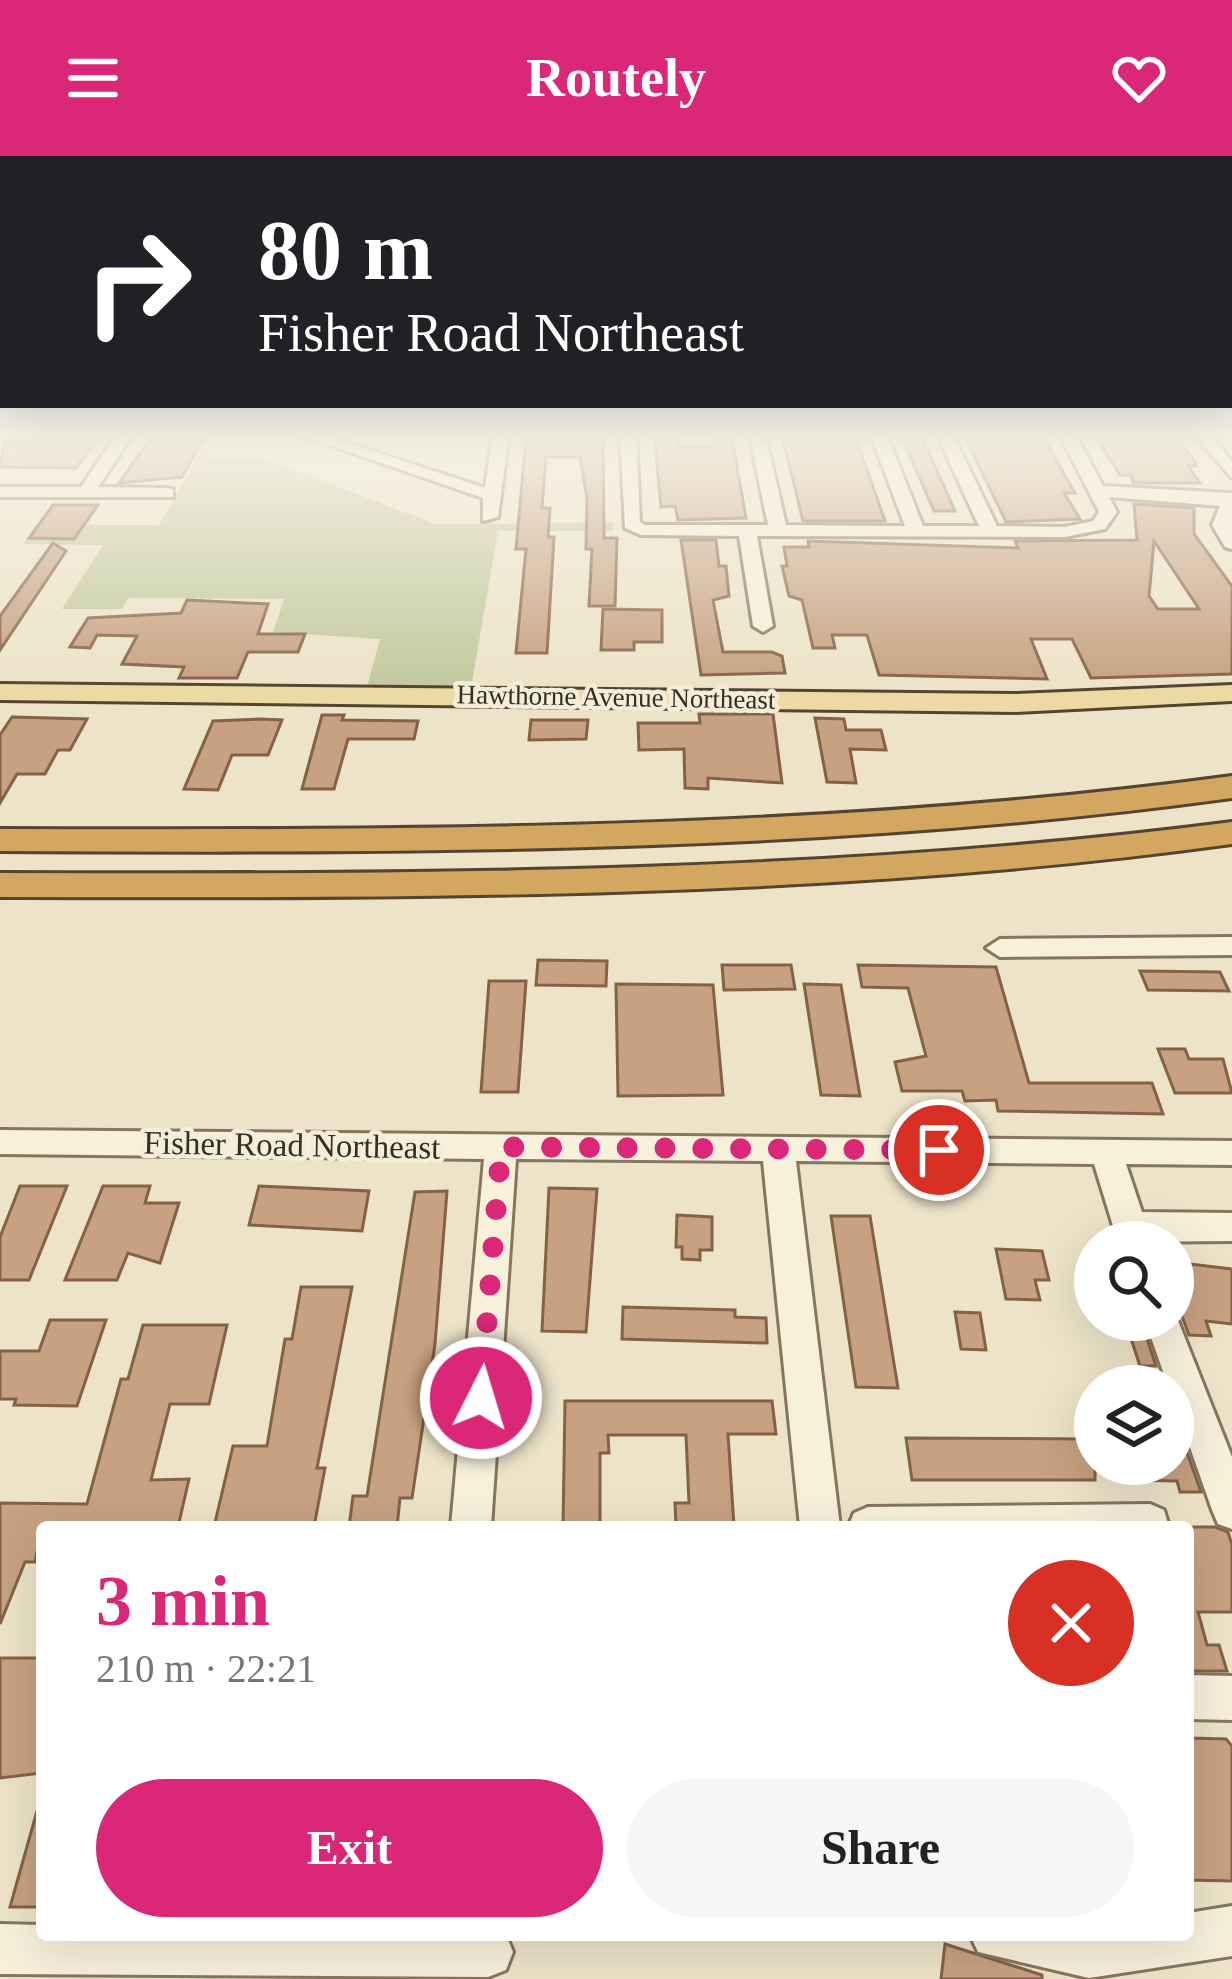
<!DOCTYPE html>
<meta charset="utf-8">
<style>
body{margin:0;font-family:Georgia,serif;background:#f6f6f6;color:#222;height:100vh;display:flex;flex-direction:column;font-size:45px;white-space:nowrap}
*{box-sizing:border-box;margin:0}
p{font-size:39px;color:#767676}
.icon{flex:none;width:66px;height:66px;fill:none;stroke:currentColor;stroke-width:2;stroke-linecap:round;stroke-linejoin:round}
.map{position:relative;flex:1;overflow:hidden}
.details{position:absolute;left:36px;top:1365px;width:1158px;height:420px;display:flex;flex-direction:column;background:#fff;border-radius:12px;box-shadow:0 12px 48px #0002}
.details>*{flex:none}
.hud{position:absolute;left:0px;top:0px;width:1233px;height:252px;box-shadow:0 12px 48px #0002;background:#202124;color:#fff;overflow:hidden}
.fabs{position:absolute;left:1074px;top:1065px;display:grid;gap:24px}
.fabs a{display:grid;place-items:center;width:120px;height:120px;border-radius:50%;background:#fff;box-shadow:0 12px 48px #0002;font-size:60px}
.pin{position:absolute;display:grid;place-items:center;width:102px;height:102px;color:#fff;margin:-51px;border:6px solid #fff;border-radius:50%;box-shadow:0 3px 12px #0007}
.me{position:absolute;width:132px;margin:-66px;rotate:5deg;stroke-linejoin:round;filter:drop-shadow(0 0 9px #0008)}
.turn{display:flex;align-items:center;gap:42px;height:252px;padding:0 60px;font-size:54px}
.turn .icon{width:156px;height:156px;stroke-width:2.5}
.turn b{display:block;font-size:84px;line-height:102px}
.round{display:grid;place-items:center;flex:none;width:126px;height:126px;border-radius:63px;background:#f6f6f6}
.overview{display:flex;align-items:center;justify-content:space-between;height:204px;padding:0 60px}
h1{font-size:72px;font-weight:700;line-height:90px;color:#db2777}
.cta{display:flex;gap:24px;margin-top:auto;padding:24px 60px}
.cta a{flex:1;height:138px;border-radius:72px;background:#db2777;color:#fff;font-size:48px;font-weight:700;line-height:138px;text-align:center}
.cta a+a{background:#f6f6f6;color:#222}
header{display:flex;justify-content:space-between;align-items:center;height:156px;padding:0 60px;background:#db2777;color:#fff;font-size:54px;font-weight:700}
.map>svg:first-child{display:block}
</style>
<header><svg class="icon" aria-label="menu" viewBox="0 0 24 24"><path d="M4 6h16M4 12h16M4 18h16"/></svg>Routely<svg class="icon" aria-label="heart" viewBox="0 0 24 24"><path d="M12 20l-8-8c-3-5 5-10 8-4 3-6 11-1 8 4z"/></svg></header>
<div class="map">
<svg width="1232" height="1823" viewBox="0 0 1232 1823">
<rect width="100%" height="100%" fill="#ece3c8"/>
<path fill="#c2c99d" d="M 209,282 L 203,302 L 262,302 L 436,368 L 614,367 L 613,375 L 498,375 L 471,532 L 367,531 L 380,483 L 273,476 L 284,443 L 128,442 L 122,453 L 62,453 L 103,389 L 23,388 L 37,369 L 159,369 Z"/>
<g fill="#c7a181" stroke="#846246" stroke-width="3" fill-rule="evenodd">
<path d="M 603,277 L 604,382 L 617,382 L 615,450 L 589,450 L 592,393 L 586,393 L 587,342 L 580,301 L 546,301 L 542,352 L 550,352 L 548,381 L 554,381 L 547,497 L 516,497 L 526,393 L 516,393 L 526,281 Z"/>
<path d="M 654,277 L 677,277 L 679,291 L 715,291 L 714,282 L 732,282 L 746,362 L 678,364 L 675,350 L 661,351 Z"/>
<path d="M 854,277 L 885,365 L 803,365 L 782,279 Z"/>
<path d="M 900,277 L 920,277 L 955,355 L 934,355 Z"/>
<path d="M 963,277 L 1041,277 L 1075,337 L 1064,337 L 1080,363 L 1006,366 Z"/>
<path d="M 1095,280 L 1178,283 L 1195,306 L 1196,310 L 1188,310 L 1200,327 L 1133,327 L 1132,320 L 1120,319 Z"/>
<path d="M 92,284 L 97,284 L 76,312 L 0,311 L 5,286 Z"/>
<path d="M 182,284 L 202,285 L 182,321 L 119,327 L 149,285 Z"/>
<path d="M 1134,348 L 1194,352 L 1194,378 L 1232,430 L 1232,518 L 1091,522 L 1072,483 L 1031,483 L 1047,523 L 879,519 L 867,479 L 832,479 L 835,492 L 813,492 L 802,444 L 789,440 L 782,410 L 787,410 L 784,391 L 809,391 L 808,385 L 1018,392 L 1015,385 L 1137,384 ZM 1154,385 L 1199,453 L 1158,453 L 1149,440 Z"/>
<path d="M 53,349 L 98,349 L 74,383 L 29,382 Z"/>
<path d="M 681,384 L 716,384 L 719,410 L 726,410 L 729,440 L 713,444 L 723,496 L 772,496 L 782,500 L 785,517 L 701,519 Z"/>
<path d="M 53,387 L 66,395 L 0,494 L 0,460 Z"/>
<path d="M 187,444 L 268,448 L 258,478 L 305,478 L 298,496 L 248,496 L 237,522 L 179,522 L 184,511 L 122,508 L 137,480 L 97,479 L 90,492 L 70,491 L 88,462 L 181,457 Z"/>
<path d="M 603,453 L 662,454 L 662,486 L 634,486 L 634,494 L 601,494 Z"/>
<path d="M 699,558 L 773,558 L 782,627 L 708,622 L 708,633 L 685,632 L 684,593 L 639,594 L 638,567 L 700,567 Z"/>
<path d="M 322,559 L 344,559 L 342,564 L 418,565 L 414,583 L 348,583 L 334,633 L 302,633 Z"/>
<path d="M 12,561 L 87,563 L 70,594 L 58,594 L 45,618 L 17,618 L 0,647 L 0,579 Z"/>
<path d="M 815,562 L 844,563 L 846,574 L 881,574 L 886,594 L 850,593 L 856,627 L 827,626 Z"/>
<path d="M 259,563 L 282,564 L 268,599 L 232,599 L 218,634 L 184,633 L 213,565 Z"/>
<path d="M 531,564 L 588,564 L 586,583 L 529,584 Z"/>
<path d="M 538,804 L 607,805 L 606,830 L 536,829 Z"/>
<path d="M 722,809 L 791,809 L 795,833 L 724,834 Z"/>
<path d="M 858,809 L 996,811 L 1029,927 L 1152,927 L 1163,958 L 998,955 L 996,944 L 965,945 L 962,935 L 902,935 L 895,906 L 926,900 L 908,832 L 862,831 Z"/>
<path d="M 1140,815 L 1220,816 L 1229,835 L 1148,834 Z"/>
<path d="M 489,825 L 526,825 L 518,936 L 481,936 Z"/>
<path d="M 616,828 L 713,829 L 723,939 L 618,940 Z"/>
<path d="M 804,828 L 841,829 L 860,940 L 821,939 Z"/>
<path d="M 1158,893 L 1185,893 L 1189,903 L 1223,903 L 1232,937 L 1175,937 Z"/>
<path d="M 20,1030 L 67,1030 L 29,1124 L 0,1124 L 0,1081 Z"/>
<path d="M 103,1030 L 150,1030 L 145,1047 L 179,1047 L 160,1107 L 128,1097 L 117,1124 L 65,1124 Z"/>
<path d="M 259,1030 L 369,1035 L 362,1075 L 249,1069 Z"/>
<path d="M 549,1032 L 597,1033 L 586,1176 L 542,1175 Z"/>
<path d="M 447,1035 L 435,1188 L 412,1342 L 400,1342 L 397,1371 L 349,1371 L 353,1340 L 367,1340 L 415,1036 Z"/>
<path d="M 677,1059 L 712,1061 L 712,1094 L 700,1094 L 700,1104 L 682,1103 L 682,1091 L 676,1091 Z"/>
<path d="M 831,1060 L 870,1060 L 898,1232 L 856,1231 Z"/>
<path d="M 996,1093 L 1042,1095 L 1049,1124 L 1035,1124 L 1040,1144 L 1006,1143 Z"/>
<path d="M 1173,1106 L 1232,1113 L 1232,1168 L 1206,1165 L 1211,1180 L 1189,1179 L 1173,1136 Z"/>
<path d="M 301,1131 L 352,1131 L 317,1312 L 325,1312 L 314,1371 L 214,1371 L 233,1290 L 267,1290 L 285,1183 L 292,1183 Z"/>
<path d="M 623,1151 L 735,1154 L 735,1161 L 766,1162 L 767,1187 L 622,1183 Z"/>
<path d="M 955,1156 L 980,1157 L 986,1194 L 961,1193 Z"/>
<path d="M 50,1164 L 106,1164 L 77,1250 L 14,1249 L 16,1243 L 0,1243 L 0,1195 L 39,1195 Z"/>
<path d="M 1125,1164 L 1141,1164 L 1156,1210 L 1140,1210 Z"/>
<path d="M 143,1169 L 227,1169 L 209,1248 L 170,1248 L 151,1324 L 189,1323 L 178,1371 L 42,1371 L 35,1406 L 25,1406 L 0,1468 L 0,1347 L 87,1348 L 121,1223 L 128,1223 Z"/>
<path d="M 565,1245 L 772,1245 L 776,1278 L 728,1278 L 734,1371 L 676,1371 L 675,1347 L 689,1347 L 686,1279 L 608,1279 L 609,1297 L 600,1297 L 600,1371 L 563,1371 Z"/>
<path d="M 1174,1260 L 1201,1336 L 1180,1336 L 1177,1325 L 1123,1324 L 1123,1308 L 1173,1308 Z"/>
<path d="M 906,1282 L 1095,1283 L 1095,1324 L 912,1324 Z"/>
<path d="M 1188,1371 L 1215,1371 L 1228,1376 L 1232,1389 L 1232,1456 L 1198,1456 L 1207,1489 L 1219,1489 L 1227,1515 L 1188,1515 Z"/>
<path d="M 0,1502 L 42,1502 L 42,1617 L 0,1622 Z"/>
<path d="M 1188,1582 L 1226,1583 L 1232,1590 L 1232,1725 L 1188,1724 Z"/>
<path d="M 37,1655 L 42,1656 L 42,1751 L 10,1751 Z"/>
<path d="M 945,1788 L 1042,1819 L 1042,1823 L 941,1823 Z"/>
</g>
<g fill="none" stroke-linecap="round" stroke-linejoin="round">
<defs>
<g id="minor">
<path d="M 118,277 L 134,277 L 98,331 L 167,332 L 173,333 L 173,341 L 0,341 L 0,331 L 81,331 Z"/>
<path d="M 294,277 L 318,277 L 485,332 L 493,277 L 509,277 L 498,361 L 483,365 L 483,342 Z"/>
<path d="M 620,277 L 636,277 L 640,366 L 645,369 L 768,369 L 749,277 L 765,277 L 786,369 L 905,370 L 870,277 L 886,277 L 923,370 L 979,370 L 936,277 L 952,277 L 997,370 L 1065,371 L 1093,365 L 1099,356 L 1059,277 L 1075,277 L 1103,330 L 1232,337 L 1232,393 L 1225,391 L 1212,369 L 1220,350 L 1109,341 L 1117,356 L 1105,373 L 1065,381 L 757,380 L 773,470 L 763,476 L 753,470 L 739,380 L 641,379 L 625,372 Z"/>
<path d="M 1193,277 L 1209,277 L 1232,306 L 1232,322 Z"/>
<path d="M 1232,781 L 1232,799 L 1000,801 L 986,792 L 1000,783 Z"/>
<path d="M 0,974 L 1232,985 L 1232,1009 L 1126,1008 L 1142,1056 L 1232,1057 L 1232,1085 L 1118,1086 L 1094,1008 L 796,1005 L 840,1371 L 800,1371 L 763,1005 L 516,1003 L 491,1371 L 451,1371 L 484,1003 L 0,998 Z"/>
<path d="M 1173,1152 L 1232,1301 L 1232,1373 L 1218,1368 L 1212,1354 L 1173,1243 L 1173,1230 L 1168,1230 L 1145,1164 L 1173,1164 Z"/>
<path d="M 1150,1348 L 1164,1354 L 1169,1371 L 848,1371 L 854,1357 L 868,1351 Z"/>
<path d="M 1188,1519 L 1232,1520 L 1232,1564 L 1188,1563 Z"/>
<path d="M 1232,1750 L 1232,1800 L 1089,1822 L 978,1796 L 970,1779 L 1188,1779 L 1188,1757 Z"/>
<path d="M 0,1768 L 42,1769 L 42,1779 L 506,1779 L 513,1796 L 506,1814 L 488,1821 L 0,1818 Z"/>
</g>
<path id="major" d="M 0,528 L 1016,538 L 1232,529 L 1232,545 L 1016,556 L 0,544 Z"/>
<g id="highway">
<path d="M 1232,620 L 1232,642 C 822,698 413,697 0,695 L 0,673 C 413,674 822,675 1232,620 Z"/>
<path d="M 1232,666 L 1232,688 C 822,744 413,742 0,741 L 0,717 C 413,718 822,719 1232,666 Z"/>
</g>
</defs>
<use href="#minor" stroke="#87765e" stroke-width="6"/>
<use href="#major" stroke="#554432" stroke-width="6"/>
<use href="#highway" stroke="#554432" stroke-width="6"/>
<use href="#minor" fill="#f7f0db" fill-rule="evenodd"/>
<use href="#major" fill="#ecd9a3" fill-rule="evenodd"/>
<use href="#highway" fill="#d4a760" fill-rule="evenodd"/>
</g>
<linearGradient id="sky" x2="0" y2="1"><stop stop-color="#8fb9d6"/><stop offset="0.52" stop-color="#f6f2e6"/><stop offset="1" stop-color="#f6f2e6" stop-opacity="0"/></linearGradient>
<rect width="1232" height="532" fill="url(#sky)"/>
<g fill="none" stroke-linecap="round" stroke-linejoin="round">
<path stroke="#db2777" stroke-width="21" stroke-dasharray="0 37.8" d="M 481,1242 L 501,991 L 939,994"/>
</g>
<g text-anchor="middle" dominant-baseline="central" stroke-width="9" stroke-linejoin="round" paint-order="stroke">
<g font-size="27" fill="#382d21" stroke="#f4edd8">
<text transform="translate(616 541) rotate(1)">Hawthorne Avenue Northeast</text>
</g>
<g font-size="33" fill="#382d21" stroke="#f4edd8">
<text transform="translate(292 989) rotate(1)">Fisher Road Northeast</text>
</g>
</g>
</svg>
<div class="fabs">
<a><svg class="icon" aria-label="search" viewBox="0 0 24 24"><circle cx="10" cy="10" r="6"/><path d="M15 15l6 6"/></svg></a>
<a><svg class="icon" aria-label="layers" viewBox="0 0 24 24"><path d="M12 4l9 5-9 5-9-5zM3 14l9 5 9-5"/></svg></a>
</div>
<div class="pin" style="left:939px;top:994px;background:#d93025"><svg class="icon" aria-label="arrive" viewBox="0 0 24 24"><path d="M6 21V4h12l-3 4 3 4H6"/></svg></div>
<svg class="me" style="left:481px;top:1242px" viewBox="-20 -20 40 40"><circle r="17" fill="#db2777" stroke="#fff" stroke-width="3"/><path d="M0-11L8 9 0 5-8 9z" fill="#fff"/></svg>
<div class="hud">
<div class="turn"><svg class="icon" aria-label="right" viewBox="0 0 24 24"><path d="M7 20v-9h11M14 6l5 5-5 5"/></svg><div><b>80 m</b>Fisher Road Northeast</div></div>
</div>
<section class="details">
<div class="overview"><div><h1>3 min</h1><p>210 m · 22:21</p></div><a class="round" style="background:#d93025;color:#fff"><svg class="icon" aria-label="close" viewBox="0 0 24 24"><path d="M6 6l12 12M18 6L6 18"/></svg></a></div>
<div class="cta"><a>Exit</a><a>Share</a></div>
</section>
</div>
